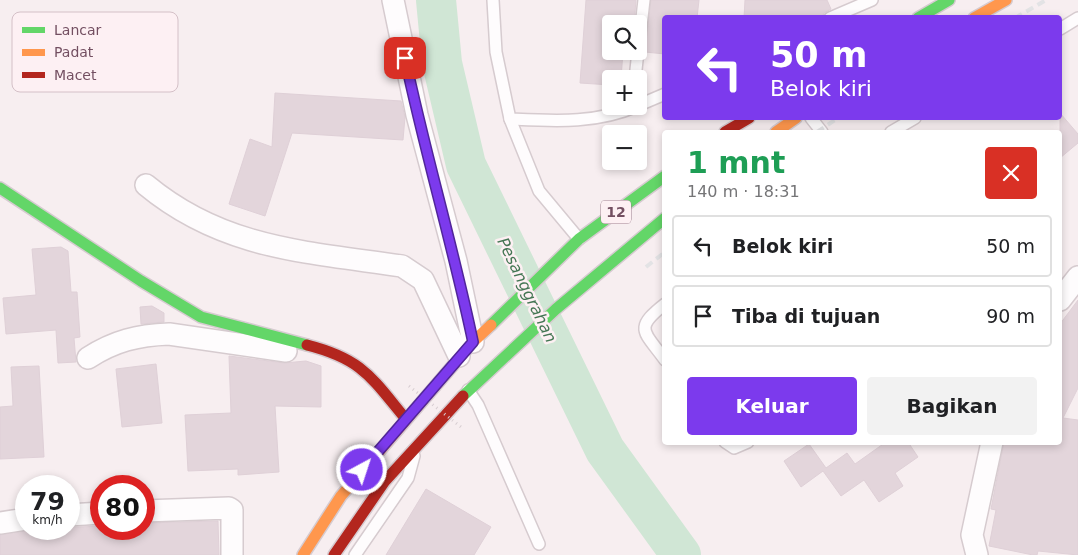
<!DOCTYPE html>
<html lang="id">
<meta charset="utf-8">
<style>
body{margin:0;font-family:"DejaVu Sans",sans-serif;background:#f2f2f2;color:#202124;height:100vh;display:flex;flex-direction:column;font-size:19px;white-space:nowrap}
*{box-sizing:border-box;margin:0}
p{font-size:16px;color:#757577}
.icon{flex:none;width:28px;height:28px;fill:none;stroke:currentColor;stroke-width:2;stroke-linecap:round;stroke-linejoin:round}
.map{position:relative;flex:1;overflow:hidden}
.details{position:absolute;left:662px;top:130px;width:400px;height:315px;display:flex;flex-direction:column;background:#fff;border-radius:5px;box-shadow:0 2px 8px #0003}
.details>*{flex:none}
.banner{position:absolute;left:662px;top:15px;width:400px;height:105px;border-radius:5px;box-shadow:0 2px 8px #0003;background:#7c3aed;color:#fff;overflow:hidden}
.controls{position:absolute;left:602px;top:15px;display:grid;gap:10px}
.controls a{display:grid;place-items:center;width:45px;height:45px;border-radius:5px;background:#fff;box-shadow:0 2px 8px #0003;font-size:25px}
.speed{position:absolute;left:15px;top:475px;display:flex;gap:10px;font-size:25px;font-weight:700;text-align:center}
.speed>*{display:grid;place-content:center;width:65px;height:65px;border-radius:50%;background:#fff;box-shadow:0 2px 8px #0003;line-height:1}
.speed small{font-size:12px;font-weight:400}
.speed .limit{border:8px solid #d22;background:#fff;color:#111}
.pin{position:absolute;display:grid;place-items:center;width:42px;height:42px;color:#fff;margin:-21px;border-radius:10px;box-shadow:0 2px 8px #0006}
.me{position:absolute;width:55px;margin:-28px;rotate:40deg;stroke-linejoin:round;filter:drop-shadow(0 0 4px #0008)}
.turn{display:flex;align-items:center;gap:18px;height:105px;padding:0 25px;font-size:22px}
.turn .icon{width:65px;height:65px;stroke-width:2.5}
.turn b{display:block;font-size:35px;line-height:42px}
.round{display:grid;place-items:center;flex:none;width:52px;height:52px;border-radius:5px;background:#f2f2f2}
.headline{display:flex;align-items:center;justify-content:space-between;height:85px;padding:0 25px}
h1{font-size:30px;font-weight:700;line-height:38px;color:#1e9e55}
.primary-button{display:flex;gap:10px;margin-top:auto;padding:10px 25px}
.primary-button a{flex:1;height:58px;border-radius:5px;background:#7c3aed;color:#fff;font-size:20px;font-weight:700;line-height:58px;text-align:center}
.primary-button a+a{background:#f2f2f2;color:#202124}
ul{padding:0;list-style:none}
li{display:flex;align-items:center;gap:15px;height:62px;margin:0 10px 8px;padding:0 15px;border:2px solid #e0e0e0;border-radius:5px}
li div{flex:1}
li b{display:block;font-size:19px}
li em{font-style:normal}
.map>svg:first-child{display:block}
</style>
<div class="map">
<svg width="1078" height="555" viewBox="0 0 1078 555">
<rect width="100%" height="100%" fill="#f7eef0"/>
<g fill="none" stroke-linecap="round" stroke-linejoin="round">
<path stroke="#d0e6d5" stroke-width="40" d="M 436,0 L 442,63 L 466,165 L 605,450 L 681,555"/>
</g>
<g fill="#e3d5db" stroke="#dfd0d7">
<path d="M 586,0 L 636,0 L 634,24 L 611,24 L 611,51 L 623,51 L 621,79 L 611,79 L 611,85 L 580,83 Z"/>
<path d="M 651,0 L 699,0 L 697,18 L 665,18 L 665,54 L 645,52 Z"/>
<path d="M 745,0 L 827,0 L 831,9 L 824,13 L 822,18 L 744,18 Z"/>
<path d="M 275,93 L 401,101 L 405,117 L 403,140 L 292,133 L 265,216 L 229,204 L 250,139 L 272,147 Z"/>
<path d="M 1060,113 L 1078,134 L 1078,143 L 1060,158 Z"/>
<path d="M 61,247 L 68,251 L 71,292 L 77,292 L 80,337 L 74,338 L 76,362 L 58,363 L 56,330 L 6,334 L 3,298 L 36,295 L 32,249 Z"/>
<path d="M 1078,300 L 1078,388 L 1063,418 L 1078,420 L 1078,555 L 1038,551 L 1037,555 L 1033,555 L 989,546 L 996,510 L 991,509 L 1004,442 L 1060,442 L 1060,324 Z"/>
<path d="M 152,306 L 164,313 L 164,322 L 141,324 L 140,307 Z"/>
<path d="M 229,356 L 284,363 L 306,361 L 321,366 L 321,407 L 275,406 L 279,472 L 238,475 L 238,469 L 188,471 L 185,415 L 231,413 Z"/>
<path d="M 156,364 L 162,423 L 122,427 L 116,369 Z"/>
<path d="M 39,366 L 44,457 L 0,459 L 0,407 L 13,406 L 11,367 Z"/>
<path d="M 886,442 L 908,442 L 918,457 L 895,473 L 903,486 L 879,502 L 864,480 L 841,496 L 823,471 L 801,487 L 784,461 L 809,444 L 826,468 L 847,453 L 855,464 Z"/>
<path d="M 426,489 L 491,527 L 474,555 L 386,555 Z"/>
<path d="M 218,521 L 219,555 L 0,555 L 0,535 L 34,529 L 101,526 L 101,529 L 144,529 L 144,523 Z"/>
</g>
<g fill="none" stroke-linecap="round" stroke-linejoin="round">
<defs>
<g id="lane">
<path d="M 493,0 L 496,52 L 510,119 C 554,121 596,124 637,106"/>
<path d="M 830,18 L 872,0"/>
<path d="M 1060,29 L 1078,18"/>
<path d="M 639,44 L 644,0"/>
<path d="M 635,79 L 638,51"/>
<path d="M 639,105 L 665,94"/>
<path d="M 811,118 L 822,132"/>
<path d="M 510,119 L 539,191 L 579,239"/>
<path d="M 891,132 L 915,118"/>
<path d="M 665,304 C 633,329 644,331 665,360"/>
<path d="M 468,390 L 478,405 L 539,544"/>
<path d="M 725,442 L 734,448 L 748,442"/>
<path d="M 355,555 L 408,478 L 414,456"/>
</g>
<g id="street">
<path d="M 393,0 L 417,115 L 456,261 L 473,342"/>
<path d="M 146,185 C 223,249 307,252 402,266 L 423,280 L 459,356"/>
<path d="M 1060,300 L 1078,277"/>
<path d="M 88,358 C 114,341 138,335 169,334 L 286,351"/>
<path d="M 144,511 L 229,508 L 232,510 L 232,555"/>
<path d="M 69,515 L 101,513"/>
<path d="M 0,523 L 26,519"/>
<path d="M 977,555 L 972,535 L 992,442"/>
</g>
<g id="fast">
<path d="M 918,18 L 949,0"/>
<path d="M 0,188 L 141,281 L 201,317 L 307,345"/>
<path d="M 491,325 L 579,239 L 665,176"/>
<path d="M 463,396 L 556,309 L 665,218"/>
</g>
<g id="slow">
<path d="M 974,18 L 1006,0"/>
<path d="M 776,132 L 796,118"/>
<path d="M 303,555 L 341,496 L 473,342 L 491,325"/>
</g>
<g id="jam">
<path d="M 725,132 L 749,118"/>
<path d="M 307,345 C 362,359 371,377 405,418"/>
<path d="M 334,555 L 385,481 L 463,396"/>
</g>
</defs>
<use href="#lane" stroke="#d6cbcf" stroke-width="14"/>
<use href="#street" stroke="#d6cbcf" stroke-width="24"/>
<use href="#fast" stroke="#d6cbd0" stroke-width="14"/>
<use href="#slow" stroke="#d6cbd0" stroke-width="14"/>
<use href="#jam" stroke="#d6cbd0" stroke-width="14"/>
<use href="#lane" stroke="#fefcfd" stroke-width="11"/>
<use href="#street" stroke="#fefcfd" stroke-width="21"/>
<use href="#fast" stroke="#63d668" stroke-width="11"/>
<use href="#slow" stroke="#ff974d" stroke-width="11"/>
<use href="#jam" stroke="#b3261e" stroke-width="11"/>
<g stroke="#e3e3e5" stroke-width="4" stroke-dasharray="8 5" stroke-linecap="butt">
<path d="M 1015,18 L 1046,0"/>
<path d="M 817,132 L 838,118"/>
<path d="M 646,267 L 665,252"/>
</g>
<path stroke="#d7cdd1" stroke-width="3" stroke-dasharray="1 4" stroke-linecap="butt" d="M 409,386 L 461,427"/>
</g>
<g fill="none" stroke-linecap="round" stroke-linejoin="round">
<defs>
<path id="route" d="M 362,470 L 473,342 C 453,246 425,153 405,58"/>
</defs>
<use href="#route" stroke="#51269a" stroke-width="12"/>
<use href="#route" stroke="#7c3aed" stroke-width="9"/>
</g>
<g text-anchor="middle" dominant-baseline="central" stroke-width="5" stroke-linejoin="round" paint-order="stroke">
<rect fill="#fdf0f3" stroke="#9c7f8d" stroke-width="1" x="601" y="200.5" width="30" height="23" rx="4"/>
<g font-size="14" font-weight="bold" fill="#734f61">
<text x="616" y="212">12</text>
</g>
<g font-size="16" font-style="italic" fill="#447653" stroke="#fdf0f3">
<text transform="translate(527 290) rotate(64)">Pesanggrahan</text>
</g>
</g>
<rect x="12" y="12" width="166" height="80" rx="8" fill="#fdf0f3" stroke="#d4c0c7" stroke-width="1"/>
<rect x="22" y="27" width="23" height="6" fill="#63d668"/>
<rect x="22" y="49" width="23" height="7" fill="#ff974d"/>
<rect x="22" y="72" width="23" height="6" fill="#b3261e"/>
<g font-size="14" fill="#734f61">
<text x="54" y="35">Lancar</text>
<text x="54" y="57">Padat</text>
<text x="54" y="80">Macet</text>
</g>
</svg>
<div class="controls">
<a><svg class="icon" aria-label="search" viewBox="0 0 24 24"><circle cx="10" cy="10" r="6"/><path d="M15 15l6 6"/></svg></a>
<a>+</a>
<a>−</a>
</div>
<div class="speed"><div>79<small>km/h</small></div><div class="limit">80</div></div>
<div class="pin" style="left:405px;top:58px;background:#d93025"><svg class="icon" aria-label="arrive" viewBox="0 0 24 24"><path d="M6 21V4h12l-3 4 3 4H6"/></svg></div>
<svg class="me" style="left:362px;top:470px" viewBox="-20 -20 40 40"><circle r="17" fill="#7c3aed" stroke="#fff" stroke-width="3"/><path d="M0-11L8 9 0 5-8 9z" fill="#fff"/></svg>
<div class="banner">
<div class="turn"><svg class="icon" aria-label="left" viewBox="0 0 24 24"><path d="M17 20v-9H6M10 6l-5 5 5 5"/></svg><div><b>50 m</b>Belok kiri</div></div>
</div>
<section class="details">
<div class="headline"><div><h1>1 mnt</h1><p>140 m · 18:31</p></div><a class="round" style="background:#d93025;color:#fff"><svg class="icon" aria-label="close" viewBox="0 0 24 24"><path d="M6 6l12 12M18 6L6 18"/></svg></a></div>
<ul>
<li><svg class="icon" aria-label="left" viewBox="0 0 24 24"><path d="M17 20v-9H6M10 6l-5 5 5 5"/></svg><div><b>Belok kiri</b></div><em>50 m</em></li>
<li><svg class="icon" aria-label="arrive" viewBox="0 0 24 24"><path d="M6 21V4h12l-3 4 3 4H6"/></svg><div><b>Tiba di tujuan</b></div><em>90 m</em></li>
</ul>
<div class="primary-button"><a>Keluar</a><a>Bagikan</a></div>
</section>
</div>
